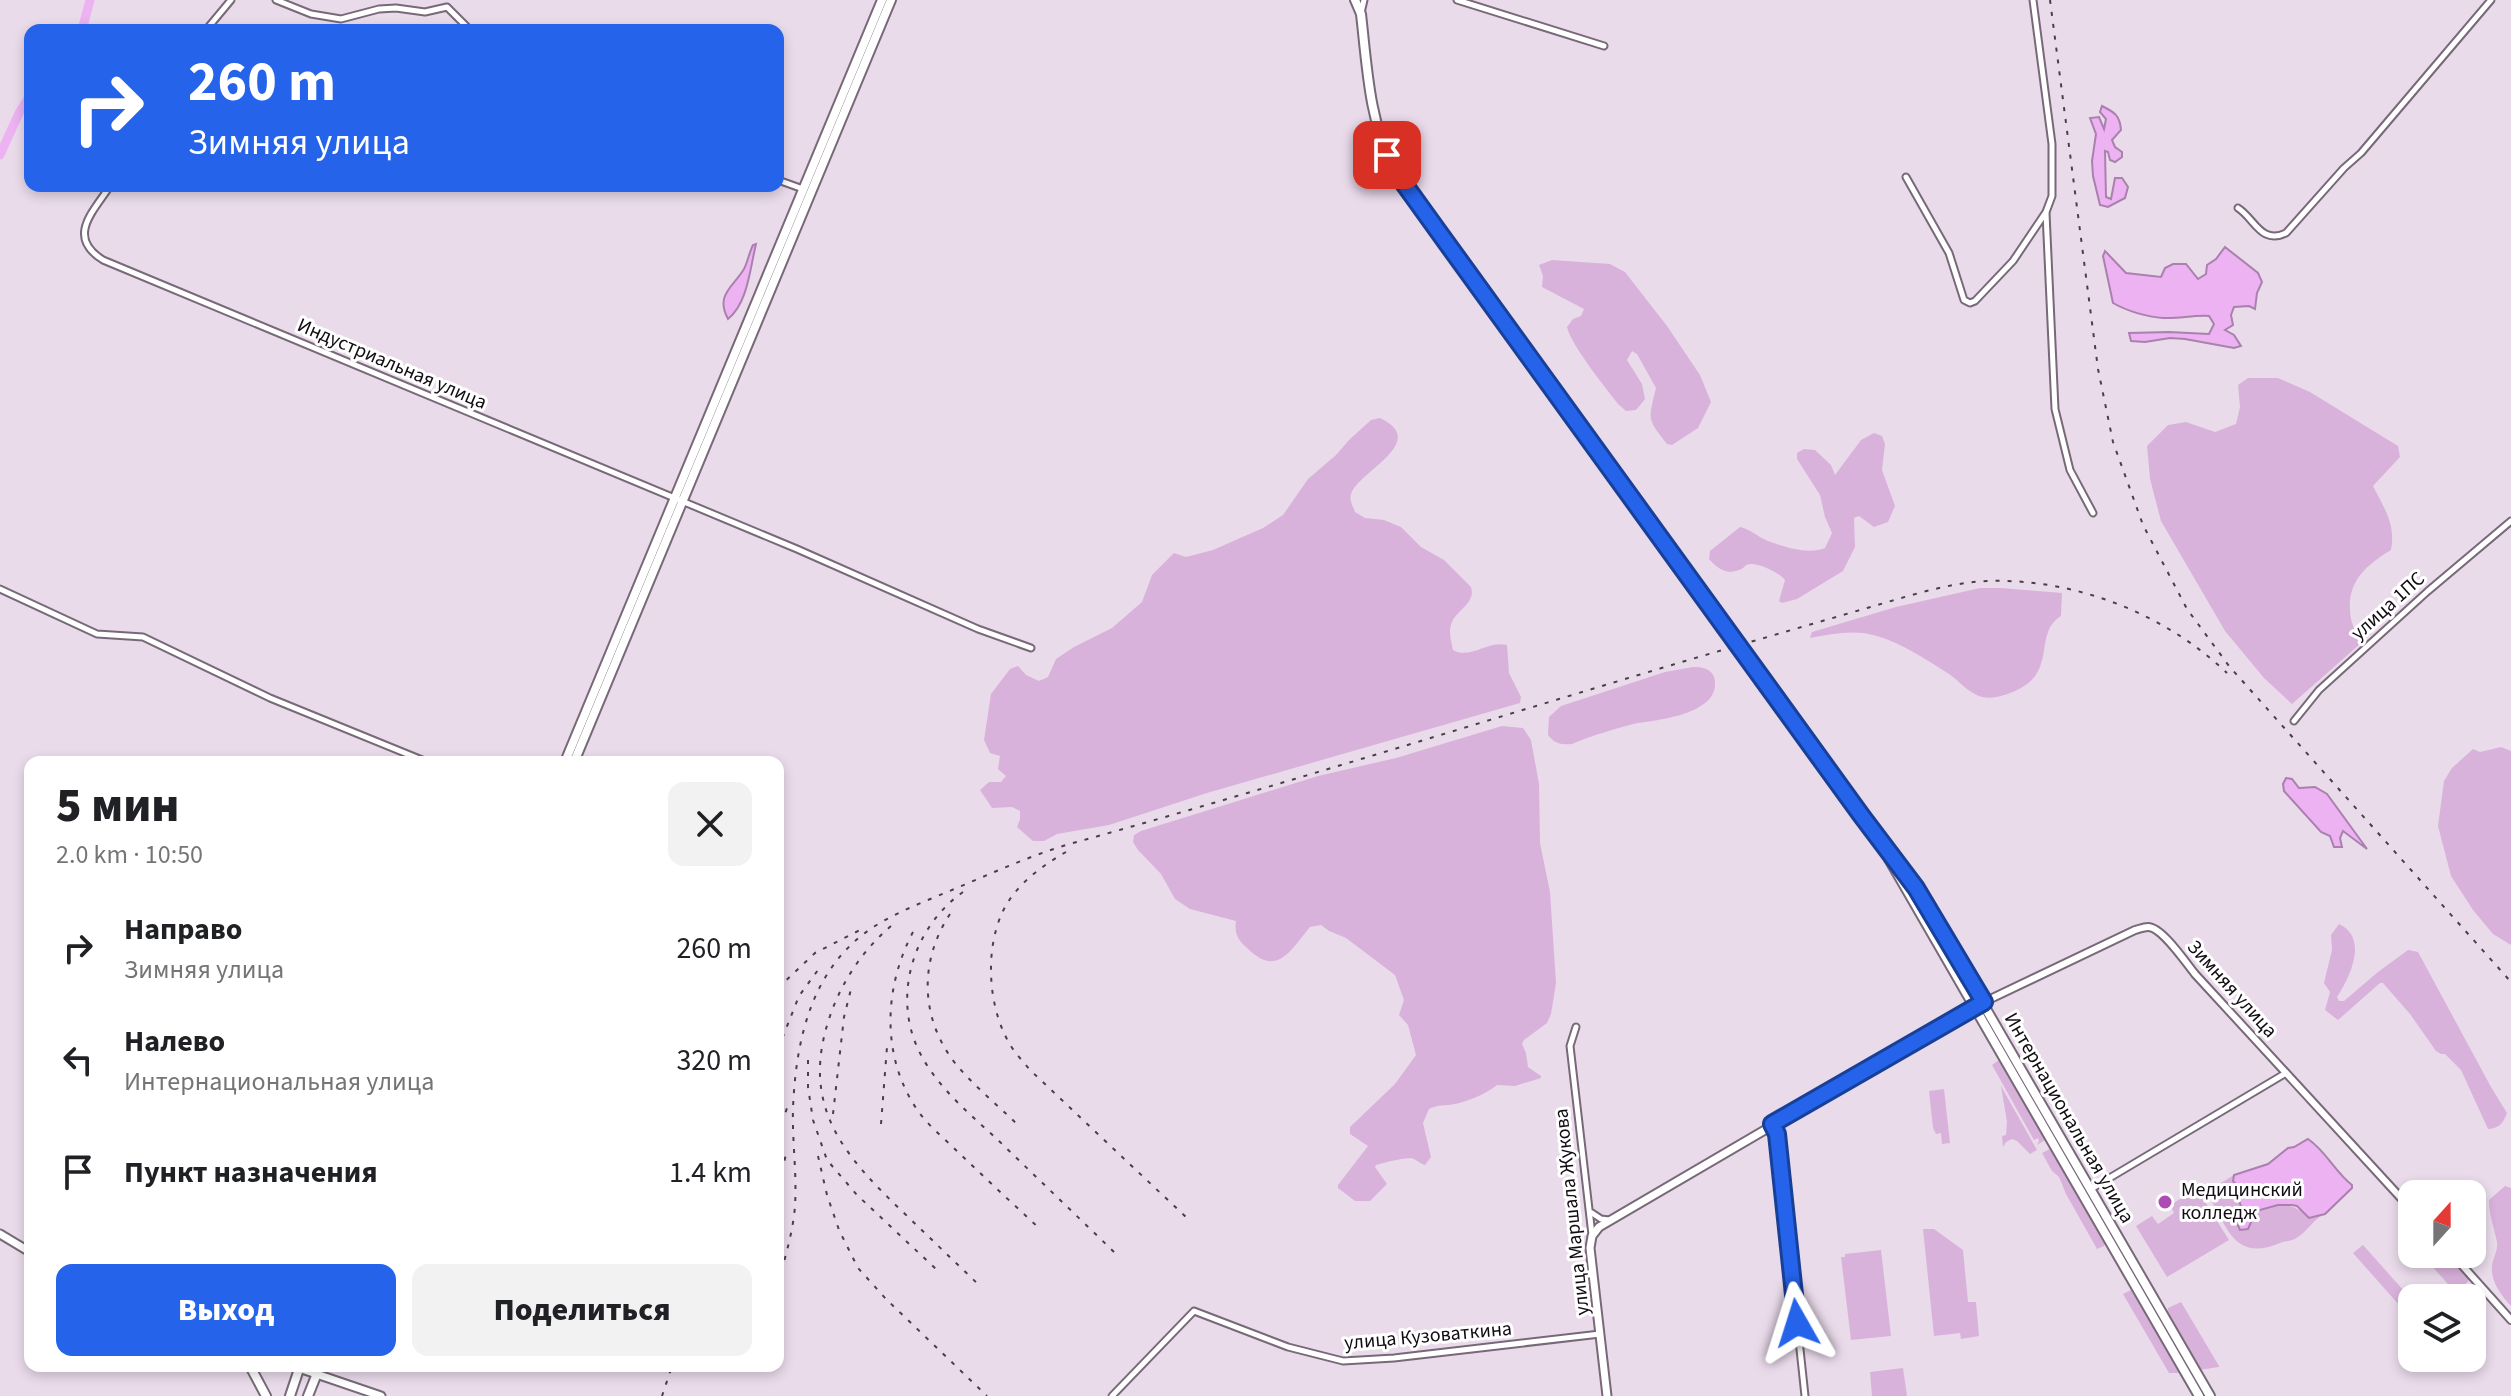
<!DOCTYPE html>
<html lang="ru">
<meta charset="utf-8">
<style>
body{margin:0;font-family:"Source Sans 3",sans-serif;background:#f2f2f2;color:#202124;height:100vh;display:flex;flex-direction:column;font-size:30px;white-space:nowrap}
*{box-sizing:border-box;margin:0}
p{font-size:26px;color:#757577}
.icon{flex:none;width:44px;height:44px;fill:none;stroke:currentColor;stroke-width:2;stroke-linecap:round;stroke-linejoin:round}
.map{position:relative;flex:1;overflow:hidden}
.drawer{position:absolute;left:24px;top:756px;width:760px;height:616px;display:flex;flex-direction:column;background:#fff;border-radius:16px;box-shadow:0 4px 12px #0003}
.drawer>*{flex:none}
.hud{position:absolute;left:24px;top:24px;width:760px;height:168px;border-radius:16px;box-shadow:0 4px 12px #0003;background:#2563eb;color:#fff;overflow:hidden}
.needle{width:52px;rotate:21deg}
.buttons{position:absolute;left:2398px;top:1180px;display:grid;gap:16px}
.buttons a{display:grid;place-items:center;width:88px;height:88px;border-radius:16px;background:#fff;box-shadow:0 4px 12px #0003;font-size:40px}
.pin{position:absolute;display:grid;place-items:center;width:68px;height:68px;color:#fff;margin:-34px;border-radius:16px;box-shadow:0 4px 12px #0006}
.me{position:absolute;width:88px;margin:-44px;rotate:354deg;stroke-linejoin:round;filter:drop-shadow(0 0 6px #0008)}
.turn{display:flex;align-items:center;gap:28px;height:168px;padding:0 32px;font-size:36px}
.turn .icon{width:104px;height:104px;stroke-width:2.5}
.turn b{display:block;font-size:56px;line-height:68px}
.round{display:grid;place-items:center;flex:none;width:84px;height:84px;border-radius:16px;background:#f2f2f2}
.overview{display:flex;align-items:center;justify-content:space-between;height:136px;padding:0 32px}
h1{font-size:48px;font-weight:800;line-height:60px}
.primary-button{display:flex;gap:16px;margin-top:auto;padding:16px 32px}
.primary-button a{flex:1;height:92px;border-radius:16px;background:#2563eb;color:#fff;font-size:32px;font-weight:800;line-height:92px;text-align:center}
.primary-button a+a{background:#f2f2f2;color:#202124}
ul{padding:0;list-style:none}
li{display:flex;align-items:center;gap:24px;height:112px;padding:0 32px}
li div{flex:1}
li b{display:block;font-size:30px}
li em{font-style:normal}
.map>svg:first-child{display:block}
</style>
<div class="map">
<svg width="2511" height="1396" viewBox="0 0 2511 1396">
<rect width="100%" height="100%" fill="#eadbeb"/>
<g fill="#d9b2dc">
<path d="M 1552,260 L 1610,264 L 1625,272 L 1667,326 L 1700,375 L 1711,402 L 1698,428 L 1672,445 L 1667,444 C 1647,418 1648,421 1656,388 L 1637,354 L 1632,351 L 1627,360 L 1642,384 L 1645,399 L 1636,410 L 1626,411 L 1618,404 C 1605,387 1571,345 1567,327 L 1573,319 L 1581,316 L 1584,309 L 1542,287 L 1543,276 L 1539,265 Z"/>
<path d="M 2248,378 L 2278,378 L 2310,392 L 2398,446 L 2400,457 L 2373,486 C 2384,508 2396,524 2391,550 C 2363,567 2345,584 2351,619 C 2353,628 2358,635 2360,644 L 2292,704 L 2264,678 L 2225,631 L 2161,521 L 2150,479 L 2147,446 L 2168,425 L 2186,422 L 2215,432 L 2236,424 L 2240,407 L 2238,385 Z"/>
<path d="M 1380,418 C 1431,442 1357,472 1351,494 C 1349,500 1353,506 1355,512 L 1365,518 L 1384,520 L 1401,527 L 1421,547 L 1444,560 L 1471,587 C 1476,603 1458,609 1452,622 C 1448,631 1451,641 1453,650 C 1470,660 1488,640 1507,645 L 1509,673 L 1521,697 L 1520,703 L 1207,793 L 1109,825 L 1057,834 L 1044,841 L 1033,841 L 1017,827 L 1020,819 L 1020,811 L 1012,807 L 992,808 L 980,790 L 989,782 L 1001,782 L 1006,776 L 998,769 L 1000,756 L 990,753 L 984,740 L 991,694 L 1010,669 L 1018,666 L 1026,675 L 1039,681 L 1048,677 L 1056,659 L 1074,647 L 1112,628 L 1142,602 L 1152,575 L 1174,553 L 1186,557 L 1213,550 L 1263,528 L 1283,515 L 1308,479 L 1336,455 L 1349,440 L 1371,420 Z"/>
<path d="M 1874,433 L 1882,436 L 1885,444 L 1882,470 L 1895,506 L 1888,522 L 1874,527 L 1859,516 L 1854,518 L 1855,547 L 1843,571 L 1797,599 L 1782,603 L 1779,601 L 1785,580 C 1780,573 1759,563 1750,564 C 1743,565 1746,568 1739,570 C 1726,575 1717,568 1709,559 L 1710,551 L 1740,527 C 1750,529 1758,537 1768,541 C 1784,547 1809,555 1825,548 L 1832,533 L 1825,517 L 1820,495 L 1797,459 L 1797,453 L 1804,449 L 1815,450 L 1831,465 L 1835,475 L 1861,440 Z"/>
<path d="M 1980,588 L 2001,588 L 2062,593 L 2061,616 C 2034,632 2056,669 2021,688 C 2010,694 1992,701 1979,696 C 1968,692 1959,681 1949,674 C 1927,660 1903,644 1877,636 C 1855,629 1832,634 1810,638 L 1812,632 L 1896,607 Z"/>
<path d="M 1693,667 C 1701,667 1711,668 1714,677 C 1724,713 1660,720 1638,723 C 1620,727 1588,737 1572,744 C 1561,745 1555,744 1548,735 L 1549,717 L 1561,706 L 1665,672 Z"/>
<path d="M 1502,726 L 1523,728 L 1531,740 L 1539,784 L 1540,843 L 1550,892 L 1556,983 L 1551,1014 L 1547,1023 L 1524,1040 L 1522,1044 L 1526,1053 L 1528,1067 L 1541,1076 L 1541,1078 L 1515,1086 L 1497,1085 C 1486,1094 1469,1101 1455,1104 C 1445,1106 1439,1104 1429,1109 L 1423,1123 L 1431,1157 L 1425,1165 C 1421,1164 1418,1161 1414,1159 C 1409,1156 1383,1163 1376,1165 L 1375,1167 L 1387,1184 L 1370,1201 L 1355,1201 L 1338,1188 L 1338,1185 L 1368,1146 L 1350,1134 L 1350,1127 L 1395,1084 L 1416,1055 L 1408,1025 L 1399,1015 L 1404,1000 L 1395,975 L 1346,938 L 1329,931 L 1321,925 L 1310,927 C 1290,951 1277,978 1247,948 C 1238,940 1234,933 1236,921 L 1190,909 L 1175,899 L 1161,874 L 1138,850 L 1133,842 L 1134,835 L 1141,831 L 1318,776 L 1396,758 Z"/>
<path d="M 2501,747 L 2511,751 L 2511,945 L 2493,934 L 2473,910 L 2451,876 L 2438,826 L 2444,781 L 2452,768 L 2473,749 L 2480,752 Z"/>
<path d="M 2339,924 C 2369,938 2350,977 2337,997 L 2339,1001 L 2344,1001 L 2378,972 L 2408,950 L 2418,952 L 2491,1087 L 2507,1113 C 2503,1123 2500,1128 2488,1129 L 2461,1070 L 2445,1054 L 2441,1054 L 2436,1051 L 2410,1014 L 2383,983 L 2380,983 L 2338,1020 L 2325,1010 L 2330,992 L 2324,983 L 2332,950 L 2331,935 Z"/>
<path d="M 1999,1060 L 2007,1068 L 2047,1139 L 2037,1145 L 2039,1141 L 2038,1138 L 2034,1140 L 1992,1065 Z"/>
<path d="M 2001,1086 L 2037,1150 L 2030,1154 L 2017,1141 L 2012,1139 L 2006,1142 L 2003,1147 L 2002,1136 L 2006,1135 L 2007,1122 Z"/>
<path d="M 1944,1089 L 1950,1143 L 1942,1144 L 1941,1133 L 1936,1134 L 1933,1128 L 1929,1091 Z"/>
<path d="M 2050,1149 L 2053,1150 L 2106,1241 L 2104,1246 L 2097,1249 L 2066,1194 L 2059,1177 L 2052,1171 L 2042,1153 Z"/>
<path d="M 2234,1175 L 2233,1181 L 2242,1191 C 2238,1203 2241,1217 2240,1230 L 2248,1229 L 2256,1211 C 2279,1202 2291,1201 2309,1218 L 2321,1216 C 2312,1222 2306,1232 2298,1237 C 2293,1241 2286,1241 2280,1243 C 2234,1262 2228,1228 2208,1195 L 2208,1191 Z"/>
<path d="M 2192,1181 L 2229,1240 L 2167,1277 L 2136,1226 L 2152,1216 L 2158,1224 L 2174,1213 L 2170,1205 L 2192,1192 L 2187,1184 Z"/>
<path d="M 2505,1186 L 2511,1188 L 2511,1306 C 2500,1294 2488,1278 2493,1261 C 2495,1254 2498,1249 2497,1242 C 2494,1227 2489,1215 2489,1200 Z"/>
<path d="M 1923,1229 L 1934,1229 L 1963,1250 L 1968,1302 L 1976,1302 L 1979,1336 L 1961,1339 L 1960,1333 L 1934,1336 Z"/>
<path d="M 2363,1245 L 2412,1300 L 2412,1311 L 2408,1315 L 2353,1253 Z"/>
<path d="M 1881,1250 L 1891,1336 L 1851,1340 L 1841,1257 L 1845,1257 L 1845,1254 Z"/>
<path d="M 2421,1254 L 2446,1254 L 2469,1280 L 2457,1294 Z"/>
<path d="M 2131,1290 L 2138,1297 L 2182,1373 L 2169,1373 L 2123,1294 Z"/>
<path d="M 2181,1302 L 2219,1366 L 2219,1367 L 2199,1370 L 2167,1314 L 2168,1308 Z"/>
<path d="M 1903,1368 L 1907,1396 L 1872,1396 L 1870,1372 Z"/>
</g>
<g fill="#ecb2f1" stroke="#aa80ae" stroke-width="2">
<path d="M 2102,106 C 2114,112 2120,115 2121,130 L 2112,140 L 2115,147 L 2122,152 L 2122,157 L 2115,162 L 2110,160 L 2108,152 L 2105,151 L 2106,197 L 2111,199 L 2115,178 L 2122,178 L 2128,187 L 2125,198 L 2108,207 L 2100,205 L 2093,176 L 2092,161 L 2096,134 L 2090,118 L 2099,117 L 2104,129 L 2106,119 L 2100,112 Z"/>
<path d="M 756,244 C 750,268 748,303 728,319 C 715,295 733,287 744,269 C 748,261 749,253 753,245 Z"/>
<path d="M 2225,247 L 2258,273 L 2262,282 L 2257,293 L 2255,309 L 2249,306 L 2234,307 L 2231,315 L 2233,325 L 2225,330 L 2234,335 L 2241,346 L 2234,348 L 2185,339 L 2170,338 L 2145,342 L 2131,341 L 2129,333 L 2169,332 L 2209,334 L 2214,324 L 2209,316 C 2193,315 2178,319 2163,318 C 2147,317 2127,311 2113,303 L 2103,256 L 2105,251 L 2126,273 L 2161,277 L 2165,268 L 2173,264 L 2186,264 L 2198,279 L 2206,274 L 2207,265 L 2216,259 Z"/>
<path d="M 2286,778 L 2292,779 L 2299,788 L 2315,787 L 2327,794 L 2367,849 L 2343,831 L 2340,838 L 2342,847 L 2334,847 L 2330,836 L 2321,832 L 2284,791 L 2283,784 Z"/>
<path d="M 2308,1139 C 2326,1151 2335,1172 2352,1185 L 2352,1188 L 2325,1214 L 2309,1218 L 2297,1206 L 2292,1205 L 2278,1205 L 2256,1211 L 2248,1229 L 2240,1230 L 2237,1223 L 2242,1210 L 2239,1200 L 2242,1191 L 2233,1181 L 2234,1175 L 2268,1164 L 2288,1148 L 2294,1147 Z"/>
</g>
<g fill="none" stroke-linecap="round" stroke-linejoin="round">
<g stroke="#ecb2f1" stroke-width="9">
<path d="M 82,30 L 90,0"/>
<path d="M 0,155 L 19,113 L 30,95"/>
</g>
<defs>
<g id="minor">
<path d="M 276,0 L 311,14 L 341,19 L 379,9 L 396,8 L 425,12 L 447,7 L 470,30"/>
<path d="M 1457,0 L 1604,46"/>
<path d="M 1361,13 L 1364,0"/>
<path d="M 206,30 L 231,0"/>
<path d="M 1906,177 L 1949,253 L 1964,300 L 1970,303 L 1975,301 L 2013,261 L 2046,212 L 2052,196 L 2052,144 L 2033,0"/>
<path d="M 778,180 L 803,189"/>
<path d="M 110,186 C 93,212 66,237 103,260 L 797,549 L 978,629 L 1031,648"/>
<path d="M 2238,208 C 2255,219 2261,245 2286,233 L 2344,168 L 2361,153 L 2491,0"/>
<path d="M 2046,213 L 2055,409 L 2070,470 L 2093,513"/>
<path d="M 0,589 L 97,634 L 143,637 L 270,698 L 427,762"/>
<path d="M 2294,721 L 2319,690 L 2428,591 L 2511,521"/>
<path d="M 1576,1027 L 1570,1046 L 1592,1235"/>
<path d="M 1773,1125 L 1777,1134 L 1805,1396"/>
<path d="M 2091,1189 L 2286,1073"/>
<path d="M 1592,1213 L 1601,1219 L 1609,1220"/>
<path d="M 1112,1396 L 1194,1311 L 1288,1347 L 1343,1361 L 1394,1358 L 1600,1334"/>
</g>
<g id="tertiary">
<path d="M 1984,1002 L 2135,930 C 2139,929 2144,927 2148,927 C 2162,927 2186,963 2195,974 L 2412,1210"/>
<path d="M 2452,1254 L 2511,1320"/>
</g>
<g id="secondary">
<path d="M 0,1234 L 30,1252"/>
<path d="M 293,1366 L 381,1396"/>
<path d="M 1607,1396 L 1590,1248 L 1592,1236 L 1599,1227 L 1975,1007"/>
</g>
<g id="primary">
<path d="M 1355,0 L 1361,14 C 1367,66 1369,120 1393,168 L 1653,530 L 1916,888 L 2210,1396"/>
<path d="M 565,762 L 882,0"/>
<path d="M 574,762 L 891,0"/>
<path d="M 1889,859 L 2199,1396"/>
<path d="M 250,1366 L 266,1396"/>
<path d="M 290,1396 L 300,1366"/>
<path d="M 308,1396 L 320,1366"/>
</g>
</defs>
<use href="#minor" stroke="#776978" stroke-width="9"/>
<use href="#tertiary" stroke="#776978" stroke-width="10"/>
<use href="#secondary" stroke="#776978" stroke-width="11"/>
<use href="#primary" stroke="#776978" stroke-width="12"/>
<use href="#minor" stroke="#fff" stroke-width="5"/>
<use href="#tertiary" stroke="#fff" stroke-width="6"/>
<use href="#secondary" stroke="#fff" stroke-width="7"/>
<use href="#primary" stroke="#fff" stroke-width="8"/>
<g stroke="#484049" stroke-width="2" stroke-dasharray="4 8" stroke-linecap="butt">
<path d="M 2050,0 L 2098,369 L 2113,442 L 2143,525 L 2187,609 L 2229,666 L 2511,982"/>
<path d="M 1066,852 C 1045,864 1024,879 1010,899 C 985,935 986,996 1005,1035 C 1011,1049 1021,1059 1030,1070 L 1188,1219"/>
<path d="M 963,892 C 912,928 891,999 921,1055 C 939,1089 971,1115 999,1141 C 1037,1178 1076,1215 1114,1252"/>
<path d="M 950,914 C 919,961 920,1018 955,1063 C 973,1085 996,1104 1016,1123"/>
<path d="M 891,926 C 863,950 842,981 830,1016 C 799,1106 844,1156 905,1214 C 930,1238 955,1262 980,1286"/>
<path d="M 913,932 C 884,987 881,1055 916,1108 C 927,1125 944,1138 958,1152 C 985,1178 1012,1203 1039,1228"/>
<path d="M 778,988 L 815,953 L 862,929"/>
<path d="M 778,1049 L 799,996 L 818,970"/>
<path d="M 808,1060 L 808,1087 L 813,1120 L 827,1160 L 857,1195 L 937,1270"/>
<path d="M 833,1114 L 844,1017 L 851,989"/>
<path d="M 881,1124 L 887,1047"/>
<path d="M 778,1135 L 788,1105"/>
<path d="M 818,1156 L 827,1195 L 839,1230 L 858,1268 L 886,1299 L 987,1396"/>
<path d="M 778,1196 L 786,1153"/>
<path d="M 778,1283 C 785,1258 793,1232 795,1206 C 797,1173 792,1140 793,1108 C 796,1038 812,966 875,926 C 899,911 926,901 952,890 C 990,874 1027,857 1066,845 C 1279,786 1490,719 1702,656 C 1757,640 1812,624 1867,608 C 1906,597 1946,583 1987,581 C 2074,578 2164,613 2227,673"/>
<path d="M 662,1396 L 672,1366"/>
</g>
</g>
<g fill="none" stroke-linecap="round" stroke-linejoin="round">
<defs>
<path id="route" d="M 1387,155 L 1397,174 L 1438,231 L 1861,815 L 1916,888 L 1984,1002 L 1772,1124 L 1777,1134 L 1797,1323"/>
</defs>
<use href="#route" stroke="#184099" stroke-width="20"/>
<use href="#route" stroke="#2563eb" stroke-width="14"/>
</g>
<circle fill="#ac4db6" stroke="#fff" stroke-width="3" cx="2165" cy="1202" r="8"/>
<g text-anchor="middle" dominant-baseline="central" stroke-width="6" stroke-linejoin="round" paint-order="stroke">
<g font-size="20" fill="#110c12" stroke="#fff">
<text transform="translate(392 364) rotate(23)">Индустриальная улица</text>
<text transform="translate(2388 606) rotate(-42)">улица 1ПС</text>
<text transform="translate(2232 989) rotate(48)">Зимняя улица</text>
<text transform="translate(2069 1118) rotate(60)">Интернациональная улица</text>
<text transform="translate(1572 1212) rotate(-96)">улица Маршала Жукова</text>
<text transform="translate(1428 1336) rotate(-5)">улица Кузоваткина</text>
</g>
<g font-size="20" fill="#110c12" stroke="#fff" text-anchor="start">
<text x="2181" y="1190">Медицинский<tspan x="2181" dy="23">колледж</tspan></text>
</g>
</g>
</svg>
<div class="buttons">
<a><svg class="needle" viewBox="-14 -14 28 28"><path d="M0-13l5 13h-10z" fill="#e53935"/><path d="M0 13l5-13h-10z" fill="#757577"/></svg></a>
<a><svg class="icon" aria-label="layers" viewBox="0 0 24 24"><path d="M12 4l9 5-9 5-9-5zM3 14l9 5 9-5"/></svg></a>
</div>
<div class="pin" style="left:1387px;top:155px;background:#d93025"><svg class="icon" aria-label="arrive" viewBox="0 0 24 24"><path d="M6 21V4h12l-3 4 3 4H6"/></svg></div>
<svg class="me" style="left:1797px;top:1323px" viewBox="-20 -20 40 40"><path d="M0-17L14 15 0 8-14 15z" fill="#2563eb" stroke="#fff" stroke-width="4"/></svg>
<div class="hud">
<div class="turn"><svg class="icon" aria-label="right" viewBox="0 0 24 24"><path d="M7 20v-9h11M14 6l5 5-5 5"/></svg><div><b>260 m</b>Зимняя улица</div></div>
</div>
<section class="drawer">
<div class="overview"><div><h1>5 мин</h1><p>2.0 km · 10:50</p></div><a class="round"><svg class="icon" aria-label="close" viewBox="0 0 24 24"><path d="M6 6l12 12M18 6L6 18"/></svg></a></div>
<ul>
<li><svg class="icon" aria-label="right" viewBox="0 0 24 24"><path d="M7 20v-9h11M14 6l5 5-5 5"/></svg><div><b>Направо</b><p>Зимняя улица</p></div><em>260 m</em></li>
<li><svg class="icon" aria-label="left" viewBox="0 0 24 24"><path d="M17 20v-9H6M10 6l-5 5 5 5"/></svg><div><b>Налево</b><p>Интернациональная улица</p></div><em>320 m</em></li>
<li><svg class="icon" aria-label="arrive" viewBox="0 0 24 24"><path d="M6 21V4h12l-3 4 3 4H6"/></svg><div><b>Пункт назначения</b></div><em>1.4 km</em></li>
</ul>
<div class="primary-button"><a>Выход</a><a>Поделиться</a></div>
</section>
</div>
